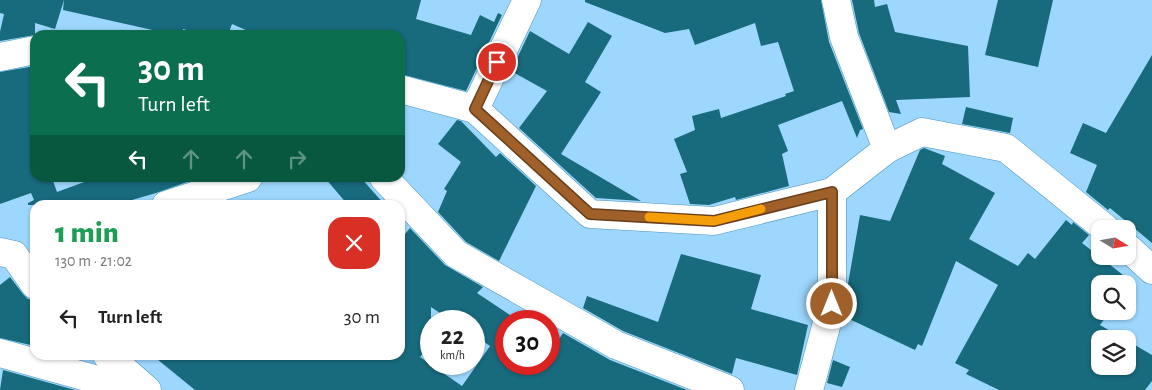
<!DOCTYPE html>
<meta charset="utf-8">
<style>
body{margin:0;font-family:"Alegreya Sans",sans-serif;background:#f2f2f2;color:#222;height:100vh;display:flex;flex-direction:column;font-size:19px;white-space:nowrap}
*{box-sizing:border-box;margin:0}
p{font-size:16px;color:#767676}
.icon{flex:none;width:28px;height:28px;fill:none;stroke:currentColor;stroke-width:2;stroke-linecap:round;stroke-linejoin:round}
.map{position:relative;flex:1;overflow:hidden}
.sheet{position:absolute;left:30px;top:200px;width:375px;height:160px;display:flex;flex-direction:column;background:#fff;border-radius:15px;box-shadow:0 1px 4px #0004}
.sheet>*{flex:none}
.hud{position:absolute;left:30px;top:30px;width:375px;height:152px;border-radius:15px;box-shadow:0 1px 4px #0004;background:#0b6e4f;color:#fff;overflow:hidden}
.needle{width:32px;rotate:101deg}
.controls{position:absolute;left:1091px;top:220px;display:grid;gap:10px}
.controls a{display:grid;place-items:center;width:45px;height:45px;border-radius:10px;background:#fff;box-shadow:0 1px 4px #0004;font-size:25px}
.speed{position:absolute;left:420px;top:310px;display:flex;gap:10px;font-size:25px;font-weight:700;text-align:center}
.speed>*{display:grid;place-content:center;width:65px;height:65px;border-radius:50%;background:#fff;box-shadow:0 1px 4px #0004;line-height:1}
.speed small{font-size:12px;font-weight:400}
.speed .limit{border:8px solid #d22;background:#fff;color:#111}
.pin{position:absolute;display:grid;place-items:center;width:42px;height:42px;color:#fff;margin:-21px;border:2px solid #fff;border-radius:50%;box-shadow:0 1px 5px #0007}
.me{position:absolute;width:55px;margin:-28px;rotate:0deg;stroke-linejoin:round;filter:drop-shadow(0 0 4px #0008)}
.turn{display:flex;align-items:center;gap:18px;height:105px;padding:0 25px;font-size:22px}
.turn .icon{width:65px;height:65px;stroke-width:2.5}
.turn b{display:block;font-size:35px;line-height:42px}
.lanes{display:flex;align-items:center;height:48px;padding:0 25px;background:#0003;justify-content:center;gap:25px;direction:ltr}
.lanes .off{opacity:.35}
.round{display:grid;place-items:center;flex:none;width:52px;height:52px;border-radius:15px;background:#f2f2f2}
.head{display:flex;align-items:center;justify-content:space-between;height:85px;padding:0 25px}
h1{font-size:30px;font-weight:800;line-height:38px;color:#1e9e55}
ul{padding:0;list-style:none}
li{display:flex;align-items:center;gap:15px;height:65px;padding:0 25px}
li div{flex:1}
li b{display:block;font-size:19px}
li em{font-style:normal}
.map>svg:first-child{display:block}
</style>
<div class="map">
<svg width="1152" height="390" viewBox="0 0 1152 390">
<rect width="100%" height="100%" fill="#9dd7fd"/>
<g fill="#186a7d" fill-rule="evenodd">
<path d="M 0,0 L 64,0 L 55,29 L 35,23 L 35,35 L 0,41 L 0,32 L 4,14 L 0,13 Z"/>
<path d="M 64,0 L 421,0 L 416,19 L 471,35 L 480,15 L 494,22 L 498,13 L 502,15 L 466,91 L 400,74 L 400,35 L 257,35 L 232,24 L 228,35 L 205,35 L 183,29 L 182,35 L 175,35 L 63,10 Z"/>
<path d="M 585,0 L 821,0 L 829,42 L 863,129 L 860,130 L 857,138 L 842,101 L 778,125 L 788,151 L 782,154 L 789,186 L 736,200 L 735,197 L 709,205 L 690,204 L 680,174 L 687,172 L 674,139 L 695,130 L 692,116 L 719,109 L 721,118 L 786,96 L 785,94 L 794,91 L 778,42 L 761,46 L 755,23 L 695,45 L 689,29 L 665,33 L 585,2 Z"/>
<path d="M 852,0 L 874,0 L 875,7 L 887,4 L 895,32 L 968,46 L 970,97 L 896,100 L 901,114 L 889,112 L 859,33 Z"/>
<path d="M 998,0 L 1053,0 L 1038,67 L 985,55 Z"/>
<path d="M 588,22 L 612,36 L 585,82 L 601,92 L 561,154 L 641,201 L 596,198 L 519,128 L 547,91 L 511,71 L 530,31 L 569,54 Z"/>
<path d="M 1152,55 L 1152,243 L 1110,208 L 1108,210 L 1086,192 L 1097,165 L 1070,153 L 1083,123 L 1106,133 Z"/>
<path d="M 35,66 L 35,178 L 52,178 L 57,192 L 95,178 L 187,178 L 187,182 L 156,193 L 132,200 L 133,205 L 28,205 L 28,203 L 34,200 L 31,193 L 0,204 L 0,72 Z"/>
<path d="M 966,107 L 1013,118 L 1010,133 L 962,124 Z"/>
<path d="M 457,120 L 461,121 L 496,157 L 500,153 L 536,186 L 499,261 L 466,242 L 438,212 L 447,191 L 444,189 L 461,162 L 438,144 Z"/>
<path d="M 924,148 L 945,156 L 942,164 L 995,193 L 969,239 L 1018,266 L 1028,253 L 1035,259 L 1066,220 L 1072,225 L 1073,222 L 1089,235 L 1082,243 L 1132,282 L 1128,288 L 1128,284 L 1100,284 L 1100,311 L 1110,311 L 1100,325 L 1124,339 L 1100,339 L 1100,366 L 1128,366 L 1128,341 L 1152,355 L 1152,381 L 1145,390 L 999,390 L 966,374 L 969,370 L 955,363 L 998,285 L 956,261 L 922,346 L 918,344 L 915,350 L 845,317 L 848,297 L 851,289 L 848,287 L 848,284 L 860,215 L 890,221 L 920,150 Z"/>
<path d="M 325,178 L 361,178 L 385,205 L 348,205 Z"/>
<path d="M 410,228 L 445,265 L 483,287 L 477,293 L 519,321 L 506,321 L 506,364 L 549,364 L 549,341 L 555,345 L 563,333 L 610,360 L 687,390 L 195,390 L 152,355 L 400,355 L 400,240 ZM 431,307 L 452,321 L 474,321 L 474,335 L 490,346 L 462,386 L 420,357 L 431,344 Z"/>
<path d="M 681,254 L 761,275 L 751,309 L 808,325 L 797,375 L 736,358 L 732,374 L 623,331 L 583,308 L 587,296 L 658,322 Z"/>
<path d="M 10,277 L 23,294 L 28,299 L 35,300 L 35,346 L 0,338 L 0,285 Z"/>
<path d="M 833,360 L 850,367 L 842,387 L 827,383 Z"/>
<path d="M 3,370 L 75,390 L 0,390 Z"/>
</g>
<g fill="none" stroke-linecap="round" stroke-linejoin="round">
<defs>
<g id="minor">
<path d="M 836,0 L 844,37 L 887,149"/>
<path d="M 0,57 L 35,50"/>
<path d="M 400,89 L 475,109 L 590,214 L 714,221 L 832,192 L 887,149 L 922,132 L 1006,148 L 1106,229"/>
<path d="M 475,109 L 527,0"/>
<path d="M 384,178 L 456,254 L 616,345 L 730,390"/>
<path d="M 166,205 L 248,178"/>
<path d="M 1128,248 L 1152,270"/>
<path d="M 0,252 L 14,255 L 35,285"/>
<path d="M 0,353 L 134,390"/>
<path d="M 107,355 L 147,390"/>
<path d="M 809,390 L 832,304 L 832,192"/>
</g>
</defs>
<use href="#minor" stroke="#4a94c0" stroke-width="29"/>
<use href="#minor" stroke="#fff" stroke-width="28"/>
</g>
<g fill="none" stroke-linecap="round" stroke-linejoin="round">
<defs>
<path id="route" d="M 497,62 L 475,109 L 590,214 L 714,221 L 832,192 L 832,304"/>
</defs>
<use href="#route" stroke="#683e1b" stroke-width="12"/>
<use href="#route" stroke="#a0602a" stroke-width="9"/>
<path stroke="#f59e0b" stroke-width="9" d="M 649,217 L 714,221 L 761,209"/>
</g>
</svg>
<div class="controls">
<a><svg class="needle" viewBox="-14 -14 28 28"><path d="M0-13l5 13h-10z" fill="#e53935"/><path d="M0 13l5-13h-10z" fill="#767676"/></svg></a>
<a><svg class="icon" aria-label="search" viewBox="0 0 24 24"><circle cx="10" cy="10" r="6"/><path d="M15 15l6 6"/></svg></a>
<a><svg class="icon" aria-label="layers" viewBox="0 0 24 24"><path d="M12 4l9 5-9 5-9-5zM3 14l9 5 9-5"/></svg></a>
</div>
<div class="speed"><div>22<small>km/h</small></div><div class="limit">30</div></div>
<div class="pin" style="left:497px;top:62px;background:#d93025"><svg class="icon" aria-label="arrive" viewBox="0 0 24 24"><path d="M6 21V4h12l-3 4 3 4H6"/></svg></div>
<svg class="me" style="left:832px;top:304px" viewBox="-20 -20 40 40"><circle r="17" fill="#a0602a" stroke="#fff" stroke-width="3"/><path d="M0-11L8 9 0 5-8 9z" fill="#fff"/></svg>
<div class="hud">
<div class="turn"><svg class="icon" aria-label="left" viewBox="0 0 24 24"><path d="M17 20v-9H6M10 6l-5 5 5 5"/></svg><div><b>30 m</b>Turn left</div></div>
<div class="lanes"><svg class="icon" aria-label="left" viewBox="0 0 24 24"><path d="M17 20v-9H6M10 6l-5 5 5 5"/></svg><svg class="icon off" aria-label="ahead" viewBox="0 0 24 24"><path d="M12 20V5M6 11l6-6 6 6"/></svg><svg class="icon off" aria-label="ahead" viewBox="0 0 24 24"><path d="M12 20V5M6 11l6-6 6 6"/></svg><svg class="icon off" aria-label="right" viewBox="0 0 24 24"><path d="M7 20v-9h11M14 6l5 5-5 5"/></svg></div>
</div>
<section class="sheet">
<div class="head"><div><h1>1 min</h1><p>130 m · 21:02</p></div><a class="round" style="background:#d93025;color:#fff"><svg class="icon" aria-label="close" viewBox="0 0 24 24"><path d="M6 6l12 12M18 6L6 18"/></svg></a></div>
<ul>
<li><svg class="icon" aria-label="left" viewBox="0 0 24 24"><path d="M17 20v-9H6M10 6l-5 5 5 5"/></svg><div><b>Turn left</b></div><em>30 m</em></li>
</ul>
</section>
</div>
